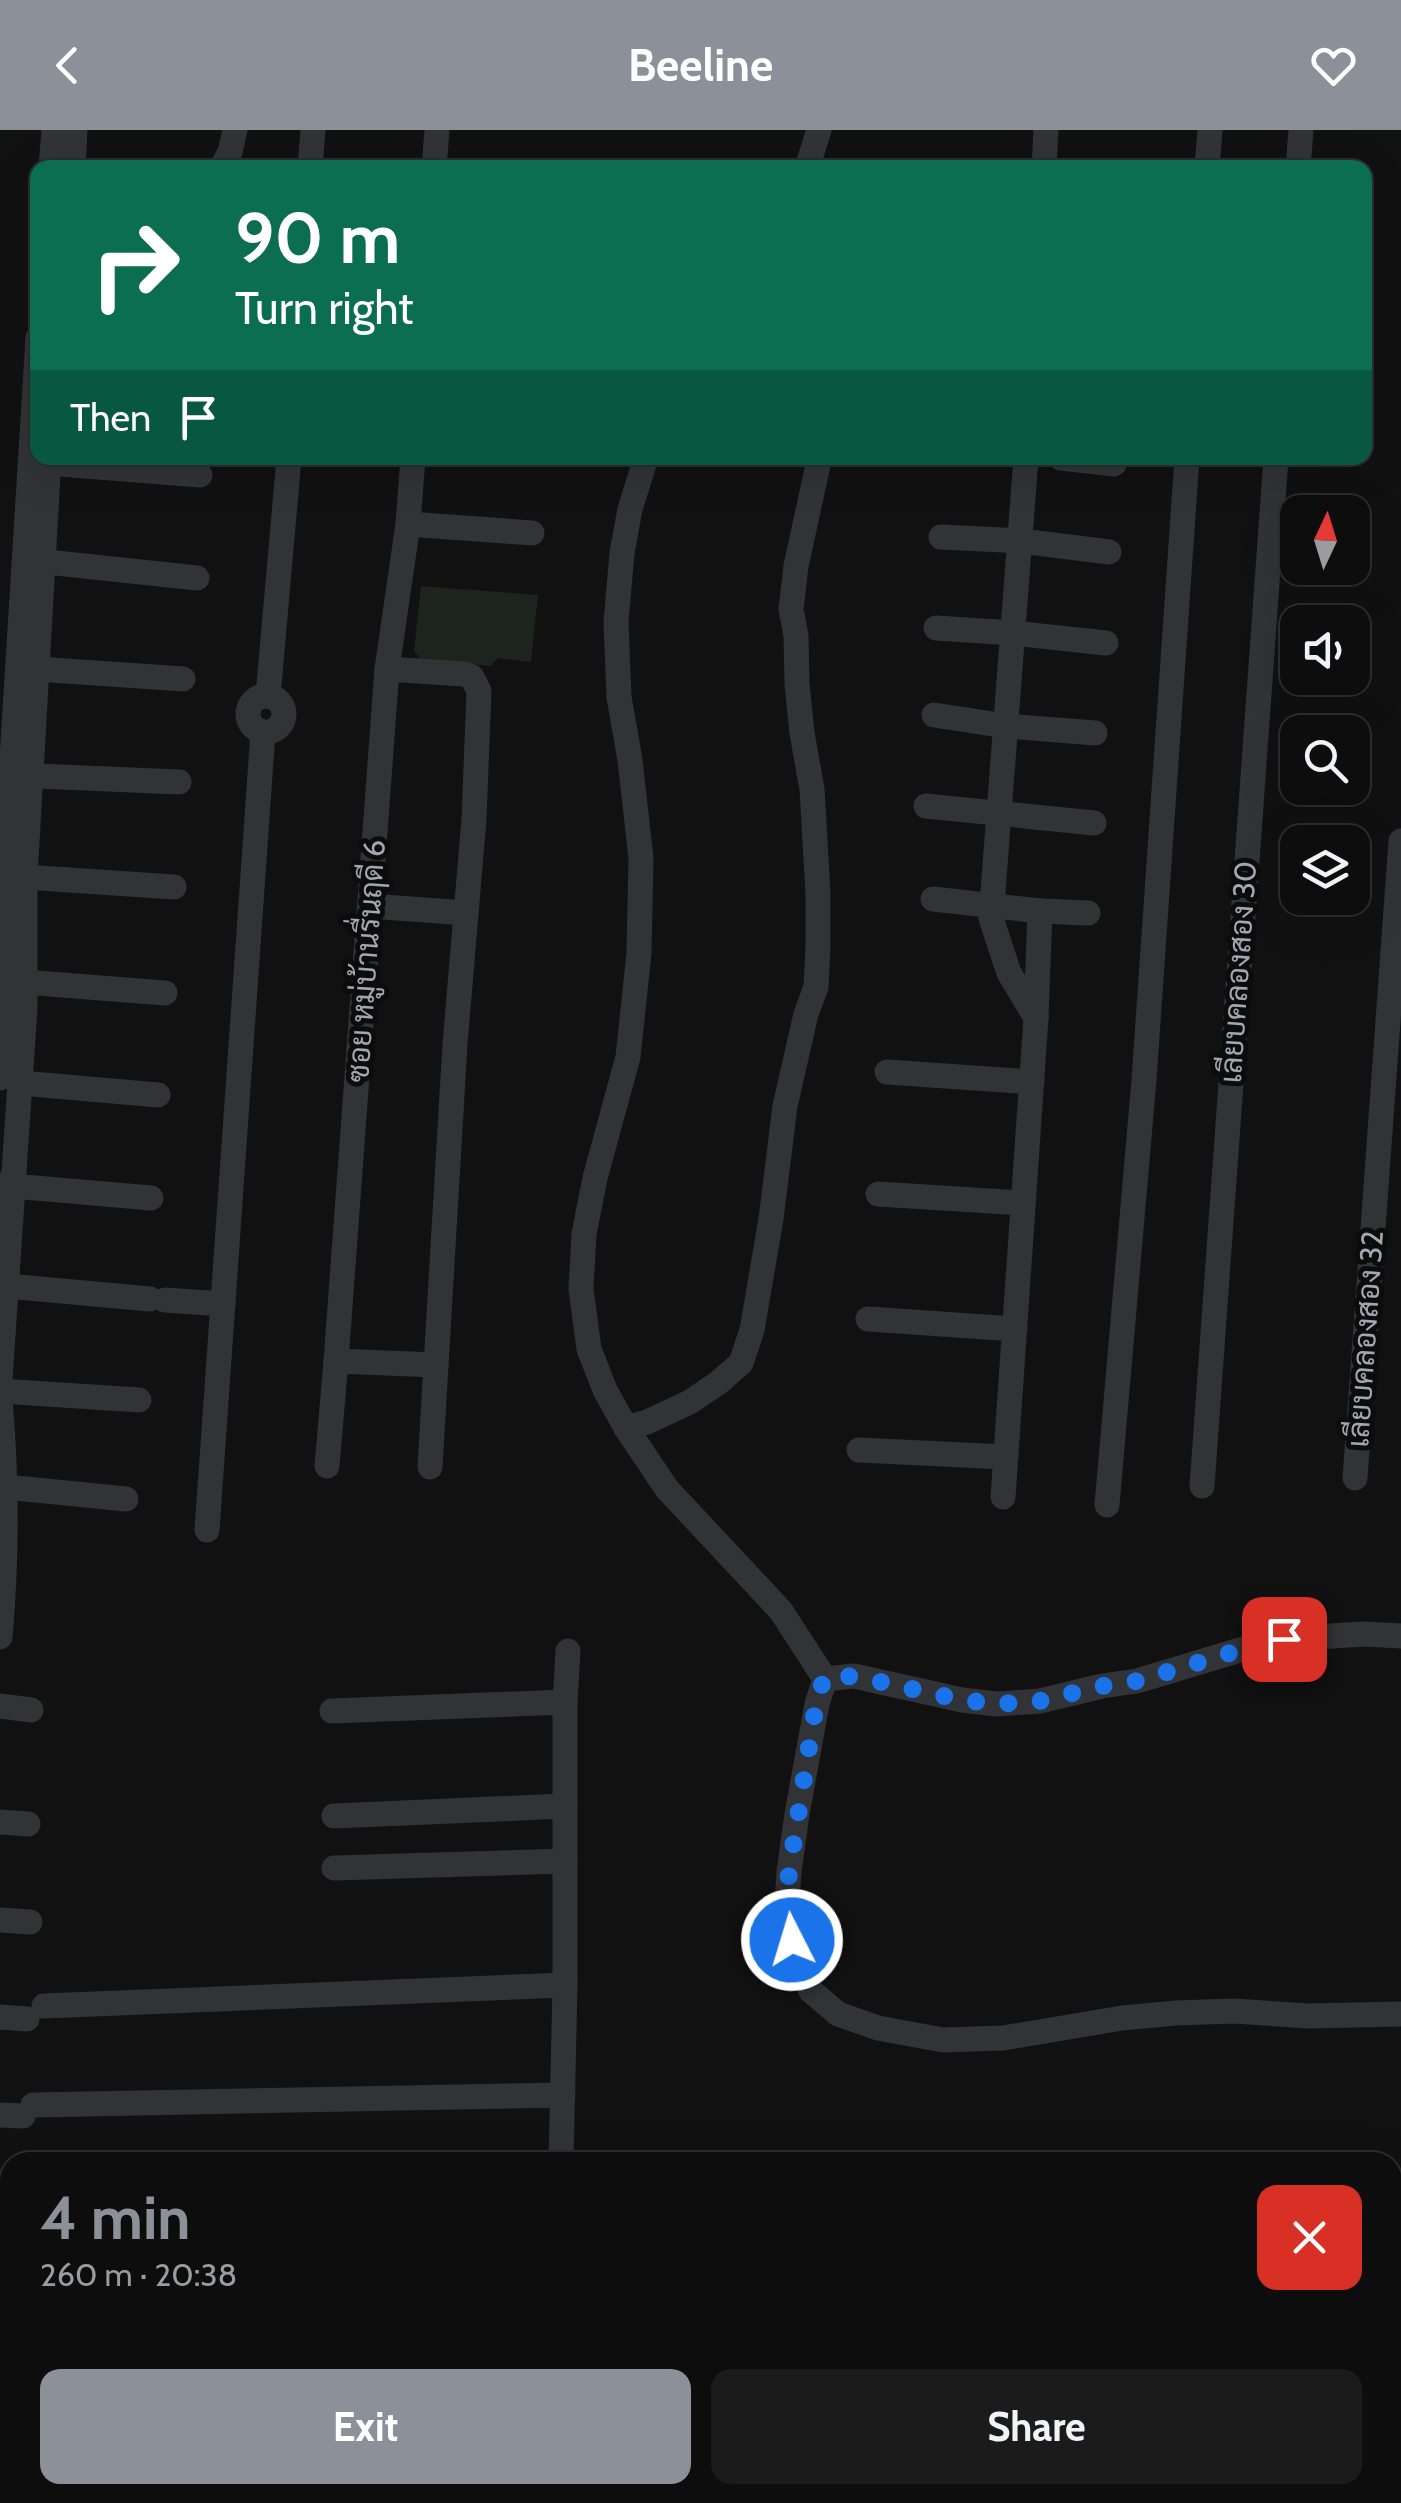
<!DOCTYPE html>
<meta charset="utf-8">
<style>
body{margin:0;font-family:Cabin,Sarabun,sans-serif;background:#1b1b1c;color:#f1f3f6;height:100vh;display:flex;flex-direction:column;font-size:38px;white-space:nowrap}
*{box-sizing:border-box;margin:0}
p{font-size:32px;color:#9a9c9e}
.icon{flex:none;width:55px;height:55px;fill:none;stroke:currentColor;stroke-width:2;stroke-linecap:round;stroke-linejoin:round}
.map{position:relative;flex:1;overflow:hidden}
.panel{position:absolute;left:0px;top:2022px;width:1402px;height:352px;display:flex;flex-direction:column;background:#0d0d0e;border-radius:30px 30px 0 0;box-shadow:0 10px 40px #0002,0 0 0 2px #2d2d2e}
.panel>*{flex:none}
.hud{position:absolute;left:30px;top:30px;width:1342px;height:305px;border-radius:20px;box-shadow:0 10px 40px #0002,0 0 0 2px #2d2d2e;background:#0b6e4f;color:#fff;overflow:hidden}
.needle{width:65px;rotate:4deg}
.tools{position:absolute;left:1280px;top:365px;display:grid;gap:20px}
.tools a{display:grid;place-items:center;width:90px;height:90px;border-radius:20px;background:#0d0d0e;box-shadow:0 10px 40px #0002,0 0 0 2px #2d2d2e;font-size:50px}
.pin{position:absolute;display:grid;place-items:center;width:85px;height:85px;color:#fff;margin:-42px;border-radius:20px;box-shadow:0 5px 15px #0006}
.me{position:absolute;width:110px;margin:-55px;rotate:355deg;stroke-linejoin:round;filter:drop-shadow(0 0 8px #0008)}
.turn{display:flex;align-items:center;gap:35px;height:210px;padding:0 40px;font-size:45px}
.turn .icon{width:130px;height:130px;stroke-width:2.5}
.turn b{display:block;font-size:70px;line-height:85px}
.then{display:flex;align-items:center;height:95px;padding:0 40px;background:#0003;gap:20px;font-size:38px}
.round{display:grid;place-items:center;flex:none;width:105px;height:105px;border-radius:20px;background:#1b1b1c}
.overview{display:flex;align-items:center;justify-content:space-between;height:170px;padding:0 40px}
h1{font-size:60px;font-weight:700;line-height:75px;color:#8c9099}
.button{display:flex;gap:20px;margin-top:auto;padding:20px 40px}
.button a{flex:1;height:115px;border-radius:20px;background:#8c9099;color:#fff;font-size:40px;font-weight:700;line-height:115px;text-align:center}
.button a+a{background:#1b1b1c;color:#f1f3f6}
header{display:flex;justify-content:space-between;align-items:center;height:130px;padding:0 40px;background:#8c9099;color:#fff;font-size:45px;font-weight:700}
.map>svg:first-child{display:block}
</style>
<header><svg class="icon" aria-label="back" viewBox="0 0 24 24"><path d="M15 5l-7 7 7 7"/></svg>Beeline<svg class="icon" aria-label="heart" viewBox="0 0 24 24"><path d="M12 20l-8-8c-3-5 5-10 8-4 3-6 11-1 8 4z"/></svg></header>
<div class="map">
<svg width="1401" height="2373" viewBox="0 0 1401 2373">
<rect width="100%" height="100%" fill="#111112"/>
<path fill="#1d241e" d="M 421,456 L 538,465 L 531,532 L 498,528 L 491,536 L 421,530 L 414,521 Z"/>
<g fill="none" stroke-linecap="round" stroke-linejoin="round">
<g stroke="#323337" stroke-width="25">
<path d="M 222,37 L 230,22 L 235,0"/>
<path d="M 51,38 L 54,0"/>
<path d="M 73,38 L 75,0"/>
<path d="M 310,38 L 313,0"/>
<path d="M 434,38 L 437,0"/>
<path d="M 807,38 L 819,0"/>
<path d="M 1044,38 L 1046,0"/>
<path d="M 1207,38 L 1210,0"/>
<path d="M 1298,38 L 1301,0"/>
<path d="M 646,328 L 630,379 L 622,423 L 616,492 L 619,567 L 630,630 L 641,728 L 639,823 L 628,927 L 595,1048 L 584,1104 L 581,1159 L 589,1219 L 605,1260 L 626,1298 L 667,1359 L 781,1481 L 825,1549 L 817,1574 L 797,1684 L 789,1742 L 786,1789 L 797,1830 L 811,1861 L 838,1884 L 878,1898 L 943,1910 L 1003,1908 L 1122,1888 L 1176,1883 L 1234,1881 L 1308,1886 L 1401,1884"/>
<path d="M 1061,328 L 1114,334"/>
<path d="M 48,333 L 200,345"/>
<path d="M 408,394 L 532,403"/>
<path d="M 941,407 L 1021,411 L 1109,422"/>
<path d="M 28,430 L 197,448"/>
<path d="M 936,498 L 1013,503 L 1106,513"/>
<path d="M 37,539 L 183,549"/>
<path d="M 387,539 L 464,544 L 472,547 L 479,561 L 474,689 L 455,914 L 430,1337"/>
<circle cx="266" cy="584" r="18"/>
<path d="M 268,566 L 289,328"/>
<path d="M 934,585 L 1006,596 L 1095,603"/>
<path d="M 14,645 L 179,652"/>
<path d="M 926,676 L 1094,693"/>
<path d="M 25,747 L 174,757"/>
<path d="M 933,769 L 1040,781 L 1036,888"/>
<path d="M 370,776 L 466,783"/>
<path d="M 1040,781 L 1088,783"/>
<path d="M 11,851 L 165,863"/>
<path d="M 887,942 L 1032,952"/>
<path d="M 0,948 L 11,645 L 38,208"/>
<path d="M 21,953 L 158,965"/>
<path d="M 0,1055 L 151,1068"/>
<path d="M 878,1064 L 1023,1073"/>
<path d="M 7,1156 L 150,1169"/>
<path d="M 165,1170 L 223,1174"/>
<path d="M 868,1189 L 1015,1199"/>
<path d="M 336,1231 L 436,1235"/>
<path d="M 0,1250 L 25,878 L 25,747 L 49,328"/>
<path d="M 0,1261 L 139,1270"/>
<path d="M 0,1269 C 7,1349 7,1427 0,1507"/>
<path d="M 626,1298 L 647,1292 L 690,1272 L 718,1253 L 741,1233 L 752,1200 L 771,1089 L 785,976 L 806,884 L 816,857 L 818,817 L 818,763 L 812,659 L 802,603 L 797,554 L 796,506 L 791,479 L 796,436 L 818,335 L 817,328"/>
<path d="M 859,1320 L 1006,1327"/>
<path d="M 327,1336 L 336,1231 L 387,539 L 408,394 L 413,328"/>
<path d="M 1355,1348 L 1401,711"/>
<path d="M 1202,1356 L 1276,328"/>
<path d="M 6,1357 L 126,1369"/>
<path d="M 1003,1367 L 1036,888 L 1009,843 L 991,788 L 1026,328"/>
<path d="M 1107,1375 L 1144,950 L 1187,328"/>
<path d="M 207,1400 L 263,602"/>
<path d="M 825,1549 L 854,1546 L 962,1570 L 997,1574 L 1040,1571 L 1102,1556 L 1137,1551 L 1250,1517 L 1284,1509 L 1364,1504 L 1401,1506"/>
<path d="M 0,1576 L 31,1580"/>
<path d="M 332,1581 L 565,1572"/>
<path d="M 334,1686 L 565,1676"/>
<path d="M 0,1692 L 28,1694"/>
<path d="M 334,1738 L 565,1731"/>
<path d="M 0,1790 L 30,1792"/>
<path d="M 44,1876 L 565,1855"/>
<path d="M 0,1887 L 27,1889"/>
<path d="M 33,1975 L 563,1965"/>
<path d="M 0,1985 L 23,1986"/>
<path d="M 561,2032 L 565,1855 L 565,1572 L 568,1521"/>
<path d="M 383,2373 L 383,2365"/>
<path d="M 551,2373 L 551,2365"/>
<path d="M 626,2373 L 626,2365"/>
<path d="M 721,2373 L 722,2365"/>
<path d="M 816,2373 L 816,2365"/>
<path d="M 1035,2373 L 1035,2365"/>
<path d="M 1177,2373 L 1177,2365"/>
</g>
</g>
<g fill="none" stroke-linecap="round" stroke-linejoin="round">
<path stroke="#1a73e8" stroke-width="18" stroke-dasharray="0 32.4" d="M 792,1810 L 786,1790 L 789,1742 L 816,1574 L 824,1548 L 854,1546 L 962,1570 L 997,1574 L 1040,1571 L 1102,1556 L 1137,1551 L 1250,1517 L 1284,1509"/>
</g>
<g text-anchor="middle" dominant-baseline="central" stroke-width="10" stroke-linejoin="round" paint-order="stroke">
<g font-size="30" fill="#a2a8b2" stroke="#0c0c0d">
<text transform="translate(366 831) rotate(-86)">ซอย หมู่บ้านรื่นฤดี 6</text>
<text transform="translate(1238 842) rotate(-86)">เลียบคลองสอง 30</text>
<text transform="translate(1365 1209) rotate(-86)">เลียบคลองสอง 32</text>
</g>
</g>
</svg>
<div class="tools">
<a><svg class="needle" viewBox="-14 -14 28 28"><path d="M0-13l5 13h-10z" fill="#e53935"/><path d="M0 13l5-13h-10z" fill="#9a9c9e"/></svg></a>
<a><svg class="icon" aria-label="sound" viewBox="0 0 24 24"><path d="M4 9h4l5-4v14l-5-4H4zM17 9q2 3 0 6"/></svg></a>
<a><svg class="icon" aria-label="search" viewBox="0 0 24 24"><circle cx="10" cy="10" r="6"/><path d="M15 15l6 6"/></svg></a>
<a><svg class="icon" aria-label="layers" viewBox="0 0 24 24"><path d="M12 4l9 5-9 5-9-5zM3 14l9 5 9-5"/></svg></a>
</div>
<div class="pin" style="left:1284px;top:1509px;background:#d93025"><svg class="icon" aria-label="arrive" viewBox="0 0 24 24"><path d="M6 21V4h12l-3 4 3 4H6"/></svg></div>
<svg class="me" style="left:792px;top:1810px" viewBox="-20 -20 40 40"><circle r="17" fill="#1a73e8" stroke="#fff" stroke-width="3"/><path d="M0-11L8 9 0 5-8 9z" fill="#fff"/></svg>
<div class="hud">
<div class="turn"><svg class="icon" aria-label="right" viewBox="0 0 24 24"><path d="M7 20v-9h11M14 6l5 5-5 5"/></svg><div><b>90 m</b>Turn right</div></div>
<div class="then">Then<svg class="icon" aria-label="arrive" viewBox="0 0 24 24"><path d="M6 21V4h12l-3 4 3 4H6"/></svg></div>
</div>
<section class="panel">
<div class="overview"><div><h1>4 min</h1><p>260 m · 20:38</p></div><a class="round" style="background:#d93025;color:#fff"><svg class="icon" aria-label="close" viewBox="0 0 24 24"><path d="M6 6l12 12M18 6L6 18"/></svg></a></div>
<div class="button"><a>Exit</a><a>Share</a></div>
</section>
</div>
